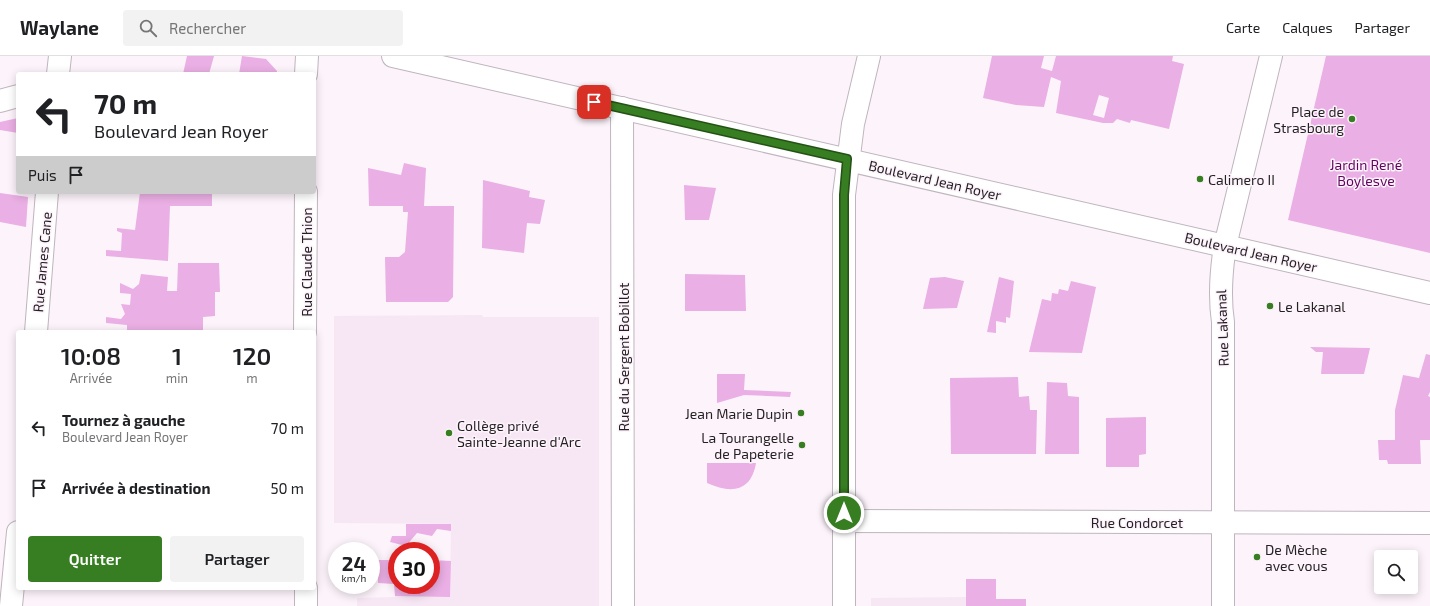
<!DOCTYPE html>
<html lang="fr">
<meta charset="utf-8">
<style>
body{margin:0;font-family:"Exo 2",sans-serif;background:#f2f2f2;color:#202124;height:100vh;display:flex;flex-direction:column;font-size:15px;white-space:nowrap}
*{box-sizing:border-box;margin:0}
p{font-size:13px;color:#757577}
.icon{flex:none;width:22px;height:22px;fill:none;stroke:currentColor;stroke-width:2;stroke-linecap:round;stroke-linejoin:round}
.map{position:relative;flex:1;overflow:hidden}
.side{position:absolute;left:16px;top:274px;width:300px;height:260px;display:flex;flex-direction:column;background:#fff;border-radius:4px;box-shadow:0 2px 10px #0003}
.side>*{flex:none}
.hud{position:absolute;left:16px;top:16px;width:300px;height:122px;border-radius:4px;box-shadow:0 2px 10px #0003;background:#fff;color:#202124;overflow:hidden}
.fabs{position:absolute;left:1374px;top:494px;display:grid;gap:8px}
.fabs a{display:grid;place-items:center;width:44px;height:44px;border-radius:4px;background:#fff;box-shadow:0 2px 10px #0003;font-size:20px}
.speed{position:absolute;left:328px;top:486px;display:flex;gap:8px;font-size:20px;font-weight:700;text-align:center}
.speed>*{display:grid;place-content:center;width:52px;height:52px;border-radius:50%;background:#fff;box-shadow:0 2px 10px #0003;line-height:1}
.speed small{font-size:10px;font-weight:400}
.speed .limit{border:6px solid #d22;background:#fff;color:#111}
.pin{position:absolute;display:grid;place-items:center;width:34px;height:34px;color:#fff;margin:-17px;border-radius:8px;box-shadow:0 2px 6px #0006}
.me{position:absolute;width:44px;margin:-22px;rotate:0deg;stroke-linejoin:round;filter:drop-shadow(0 0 3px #0008)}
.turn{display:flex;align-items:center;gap:14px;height:84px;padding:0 12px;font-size:18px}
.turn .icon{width:52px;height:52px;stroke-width:2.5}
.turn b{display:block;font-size:28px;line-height:34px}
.then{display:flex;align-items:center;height:38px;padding:0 12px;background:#0003;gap:8px;font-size:15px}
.eta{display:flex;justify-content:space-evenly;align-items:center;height:68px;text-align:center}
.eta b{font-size:24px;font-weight:600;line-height:28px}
.button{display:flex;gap:8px;margin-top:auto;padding:8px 12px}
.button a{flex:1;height:46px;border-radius:4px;background:#377d21;color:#fff;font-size:16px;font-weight:600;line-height:46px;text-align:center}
.button a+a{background:#f2f2f2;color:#202124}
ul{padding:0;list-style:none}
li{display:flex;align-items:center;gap:12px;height:60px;padding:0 12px}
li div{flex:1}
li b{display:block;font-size:15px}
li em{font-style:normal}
header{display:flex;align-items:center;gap:24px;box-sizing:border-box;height:56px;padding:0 20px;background:#fff;border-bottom:1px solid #e0e0e0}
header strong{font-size:19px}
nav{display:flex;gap:22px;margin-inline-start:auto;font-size:14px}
.search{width:280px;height:36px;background:#f2f2f2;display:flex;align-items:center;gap:10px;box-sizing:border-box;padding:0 14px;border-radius:4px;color:#757577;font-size:15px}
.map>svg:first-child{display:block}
</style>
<header>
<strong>Waylane</strong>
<div class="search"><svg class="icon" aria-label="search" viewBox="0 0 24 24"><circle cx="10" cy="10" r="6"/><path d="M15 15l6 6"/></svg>Rechercher</div>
<nav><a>Carte</a><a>Calques</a><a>Partager</a></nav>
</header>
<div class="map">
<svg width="1430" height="550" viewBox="0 0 1430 550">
<rect width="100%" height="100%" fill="#fdf3fb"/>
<g fill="#f7e7f5">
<path d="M 482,259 L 483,261 L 599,261 L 599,550 L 357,550 L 357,542 L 395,541 L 395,540 L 450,540 L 451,468 L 334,467 L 334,260 Z"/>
<path d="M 966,541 L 966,550 L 871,550 L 871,542 Z"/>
</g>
<g fill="#eaafe4" fill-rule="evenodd">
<path d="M 187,0 L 214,0 L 209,18 L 183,18 Z"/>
<path d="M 242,0 L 266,3 L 277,15 L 277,18 L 239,18 Z"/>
<path d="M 992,0 L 1044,0 L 1041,12 L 1052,15 L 1056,0 L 1173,0 L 1172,5 L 1184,8 L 1169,73 L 1131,64 L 1130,67 L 1117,63 L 1113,67 L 1103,67 L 1056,57 L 1061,25 L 1051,21 L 1044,51 L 1016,49 L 983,42 ZM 1099,39 L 1109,42 L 1104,62 L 1093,59 Z"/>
<path d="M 1326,0 L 1430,0 L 1430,197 L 1288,164 Z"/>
<path d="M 18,62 L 18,77 L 0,74 L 0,66 Z"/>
<path d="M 404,107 L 426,112 L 424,150 L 454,150 L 453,241 L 448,246 L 386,246 L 385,201 L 399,201 L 405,196 L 408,156 L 403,156 L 403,150 L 369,150 L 368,112 L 401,119 Z"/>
<path d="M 483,124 L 530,135 L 529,141 L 545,144 L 540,168 L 527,167 L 524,197 L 482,192 Z"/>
<path d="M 684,129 L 716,132 L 709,164 L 685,164 Z"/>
<path d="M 140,136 L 212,136 L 212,150 L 170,150 L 168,205 L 106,200 L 106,194 L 121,195 L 122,177 L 117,175 L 117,172 L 135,174 Z"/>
<path d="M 0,137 L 28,141 L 26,171 L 0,166 Z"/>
<path d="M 178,207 L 219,207 L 220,236 L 215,236 L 215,260 L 203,261 L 203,276 L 127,276 L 127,269 L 106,267 L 106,261 L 121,263 L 125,258 L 121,248 L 130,249 L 131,238 L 120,237 L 120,227 L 133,233 L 139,228 L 141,218 L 168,221 L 167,235 L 177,235 Z"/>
<path d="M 685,218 L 745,219 L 746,255 L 685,255 Z"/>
<path d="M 945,221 L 964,225 L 957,252 L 923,253 L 930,222 Z"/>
<path d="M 999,221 L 1014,225 L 1010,262 L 1006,261 L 1006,267 L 996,265 L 996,277 L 987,276 Z"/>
<path d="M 1071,225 L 1096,231 L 1082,297 L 1029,296 L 1042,243 L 1051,245 L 1052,237 L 1058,238 L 1059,233 L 1068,235 Z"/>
<path d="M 1310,291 L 1370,292 L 1364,318 L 1321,318 L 1323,296 L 1316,296 Z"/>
<path d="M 1426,298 L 1430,299 L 1430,336 L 1428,340 L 1430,341 L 1430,384 L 1420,384 L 1421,408 L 1388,408 L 1387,404 L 1379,404 L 1378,384 L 1395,384 L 1395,354 L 1403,319 L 1419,322 Z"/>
<path d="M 717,318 L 745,318 L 744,334 L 791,336 L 790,341 L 744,339 L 717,347 Z"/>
<path d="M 1018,321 L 1019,341 L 1029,340 L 1030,354 L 1037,354 L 1036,398 L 951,398 L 950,322 Z"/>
<path d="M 1047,326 L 1067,327 L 1068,340 L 1079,341 L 1079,398 L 1045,398 Z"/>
<path d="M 1146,361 L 1146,398 L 1139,399 L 1139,411 L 1106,411 L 1106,362 Z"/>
<path d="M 707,407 L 756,407 C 751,436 731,438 707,427 Z"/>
<path d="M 406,468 L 451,468 L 451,475 L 437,473 L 432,480 L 417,477 L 406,490 L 390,486 L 392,480 L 406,480 Z"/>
<path d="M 378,504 L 397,504 L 397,529 L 431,529 L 431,504 L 451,505 L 450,541 L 395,540 L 394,528 L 378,527 Z"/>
<path d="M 966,523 L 996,523 L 996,543 L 1026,543 L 1026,550 L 966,550 Z"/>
</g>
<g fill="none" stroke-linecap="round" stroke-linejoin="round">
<defs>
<g id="street">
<path d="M 58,18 L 60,0"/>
<path d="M 306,18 L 307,0"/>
<path d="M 0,45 L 18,40"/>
<path d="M 622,52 L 623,550"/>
<path d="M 36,276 L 47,136"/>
<path d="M 305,276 L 306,136"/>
<path d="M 844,465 L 1430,467"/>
<path d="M 306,532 L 306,550"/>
<path d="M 11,550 L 18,476"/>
<path d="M 844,550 L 844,139 L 853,68 L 869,0"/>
<path d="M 1223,550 L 1223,266 C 1219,240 1221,216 1225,190 L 1271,0"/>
</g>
<path id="secondary" d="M 393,0 L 1430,237"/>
</defs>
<use href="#street" stroke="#bfb5be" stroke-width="24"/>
<use href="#secondary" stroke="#bfb5be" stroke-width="24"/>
<use href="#street" stroke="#fff" stroke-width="22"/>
<use href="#secondary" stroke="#fff" stroke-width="22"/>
</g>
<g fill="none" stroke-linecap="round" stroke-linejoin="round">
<defs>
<path id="route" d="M 594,46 L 847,103 L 844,139 L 844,457"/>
</defs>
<use href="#route" stroke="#245115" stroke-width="10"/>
<use href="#route" stroke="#377d21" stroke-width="7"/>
</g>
<g fill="#377d21" stroke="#fdf3fb" stroke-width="1.5">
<circle cx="1352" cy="63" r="4"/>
<circle cx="1200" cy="123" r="4"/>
<circle cx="1270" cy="250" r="4"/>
<circle cx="801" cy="357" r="4"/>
<circle cx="449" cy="377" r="4"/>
<circle cx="802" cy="389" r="4"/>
<circle cx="1257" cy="501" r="4"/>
</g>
<g text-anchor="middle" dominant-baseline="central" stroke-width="3" stroke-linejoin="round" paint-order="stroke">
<g font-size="14" fill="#231f22" stroke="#fdf3fb" text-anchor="start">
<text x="1344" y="55" text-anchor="end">Place de<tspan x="1344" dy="16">Strasbourg</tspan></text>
<text x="1208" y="123">Calimero II</text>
<text x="1278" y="250">Le Lakanal</text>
<text x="793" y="357" text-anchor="end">Jean Marie Dupin</text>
<text x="457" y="369">Collège privé<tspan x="457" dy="16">Sainte-Jeanne d'Arc</tspan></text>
<text x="794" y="381" text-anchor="end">La Tourangelle<tspan x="794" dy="16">de Papeterie</tspan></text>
<text x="1265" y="493">De Mèche<tspan x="1265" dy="16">avec vous</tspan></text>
</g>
<g font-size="14" fill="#630261" stroke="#fdf3fb">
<text x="1366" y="108">Jardin René<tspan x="1366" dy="16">Boylesve</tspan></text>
</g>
<g font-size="14" fill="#231f22" stroke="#fdf3fb">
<text transform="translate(935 124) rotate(13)">Boulevard Jean Royer</text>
<text transform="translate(1251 196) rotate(13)">Boulevard Jean Royer</text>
<text transform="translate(42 206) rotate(-85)">Rue James Cane</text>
<text transform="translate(306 206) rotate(-90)">Rue Claude Thion</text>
<text transform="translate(1222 272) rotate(-92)">Rue Lakanal</text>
<text transform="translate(623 301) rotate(-90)">Rue du Sergent Bobillot</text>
<text x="1137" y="466">Rue Condorcet</text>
</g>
</g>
</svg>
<div class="fabs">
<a><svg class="icon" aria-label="search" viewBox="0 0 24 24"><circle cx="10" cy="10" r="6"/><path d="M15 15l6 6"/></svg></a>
</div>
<div class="speed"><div>24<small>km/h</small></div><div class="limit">30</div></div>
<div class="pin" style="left:594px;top:46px;background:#d93025"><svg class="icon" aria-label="arrive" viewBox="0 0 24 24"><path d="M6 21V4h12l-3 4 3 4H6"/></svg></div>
<svg class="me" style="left:844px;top:457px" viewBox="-20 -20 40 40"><circle r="17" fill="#377d21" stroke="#fff" stroke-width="3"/><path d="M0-11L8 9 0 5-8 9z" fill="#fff"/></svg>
<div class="hud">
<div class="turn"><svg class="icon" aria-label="left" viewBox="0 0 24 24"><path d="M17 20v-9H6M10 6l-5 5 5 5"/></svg><div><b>70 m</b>Boulevard Jean Royer</div></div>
<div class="then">Puis<svg class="icon" aria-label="arrive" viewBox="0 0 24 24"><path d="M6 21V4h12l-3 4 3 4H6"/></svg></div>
</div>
<section class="side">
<div class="eta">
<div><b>10:08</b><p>Arrivée</p></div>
<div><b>1</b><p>min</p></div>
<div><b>120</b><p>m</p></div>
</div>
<ul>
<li><svg class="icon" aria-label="left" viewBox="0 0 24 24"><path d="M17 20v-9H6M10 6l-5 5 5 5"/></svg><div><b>Tournez à gauche</b><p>Boulevard Jean Royer</p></div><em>70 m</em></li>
<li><svg class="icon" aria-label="arrive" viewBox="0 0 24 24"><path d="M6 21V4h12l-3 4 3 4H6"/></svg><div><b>Arrivée à destination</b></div><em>50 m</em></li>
</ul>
<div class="button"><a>Quitter</a><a>Partager</a></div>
</section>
</div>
